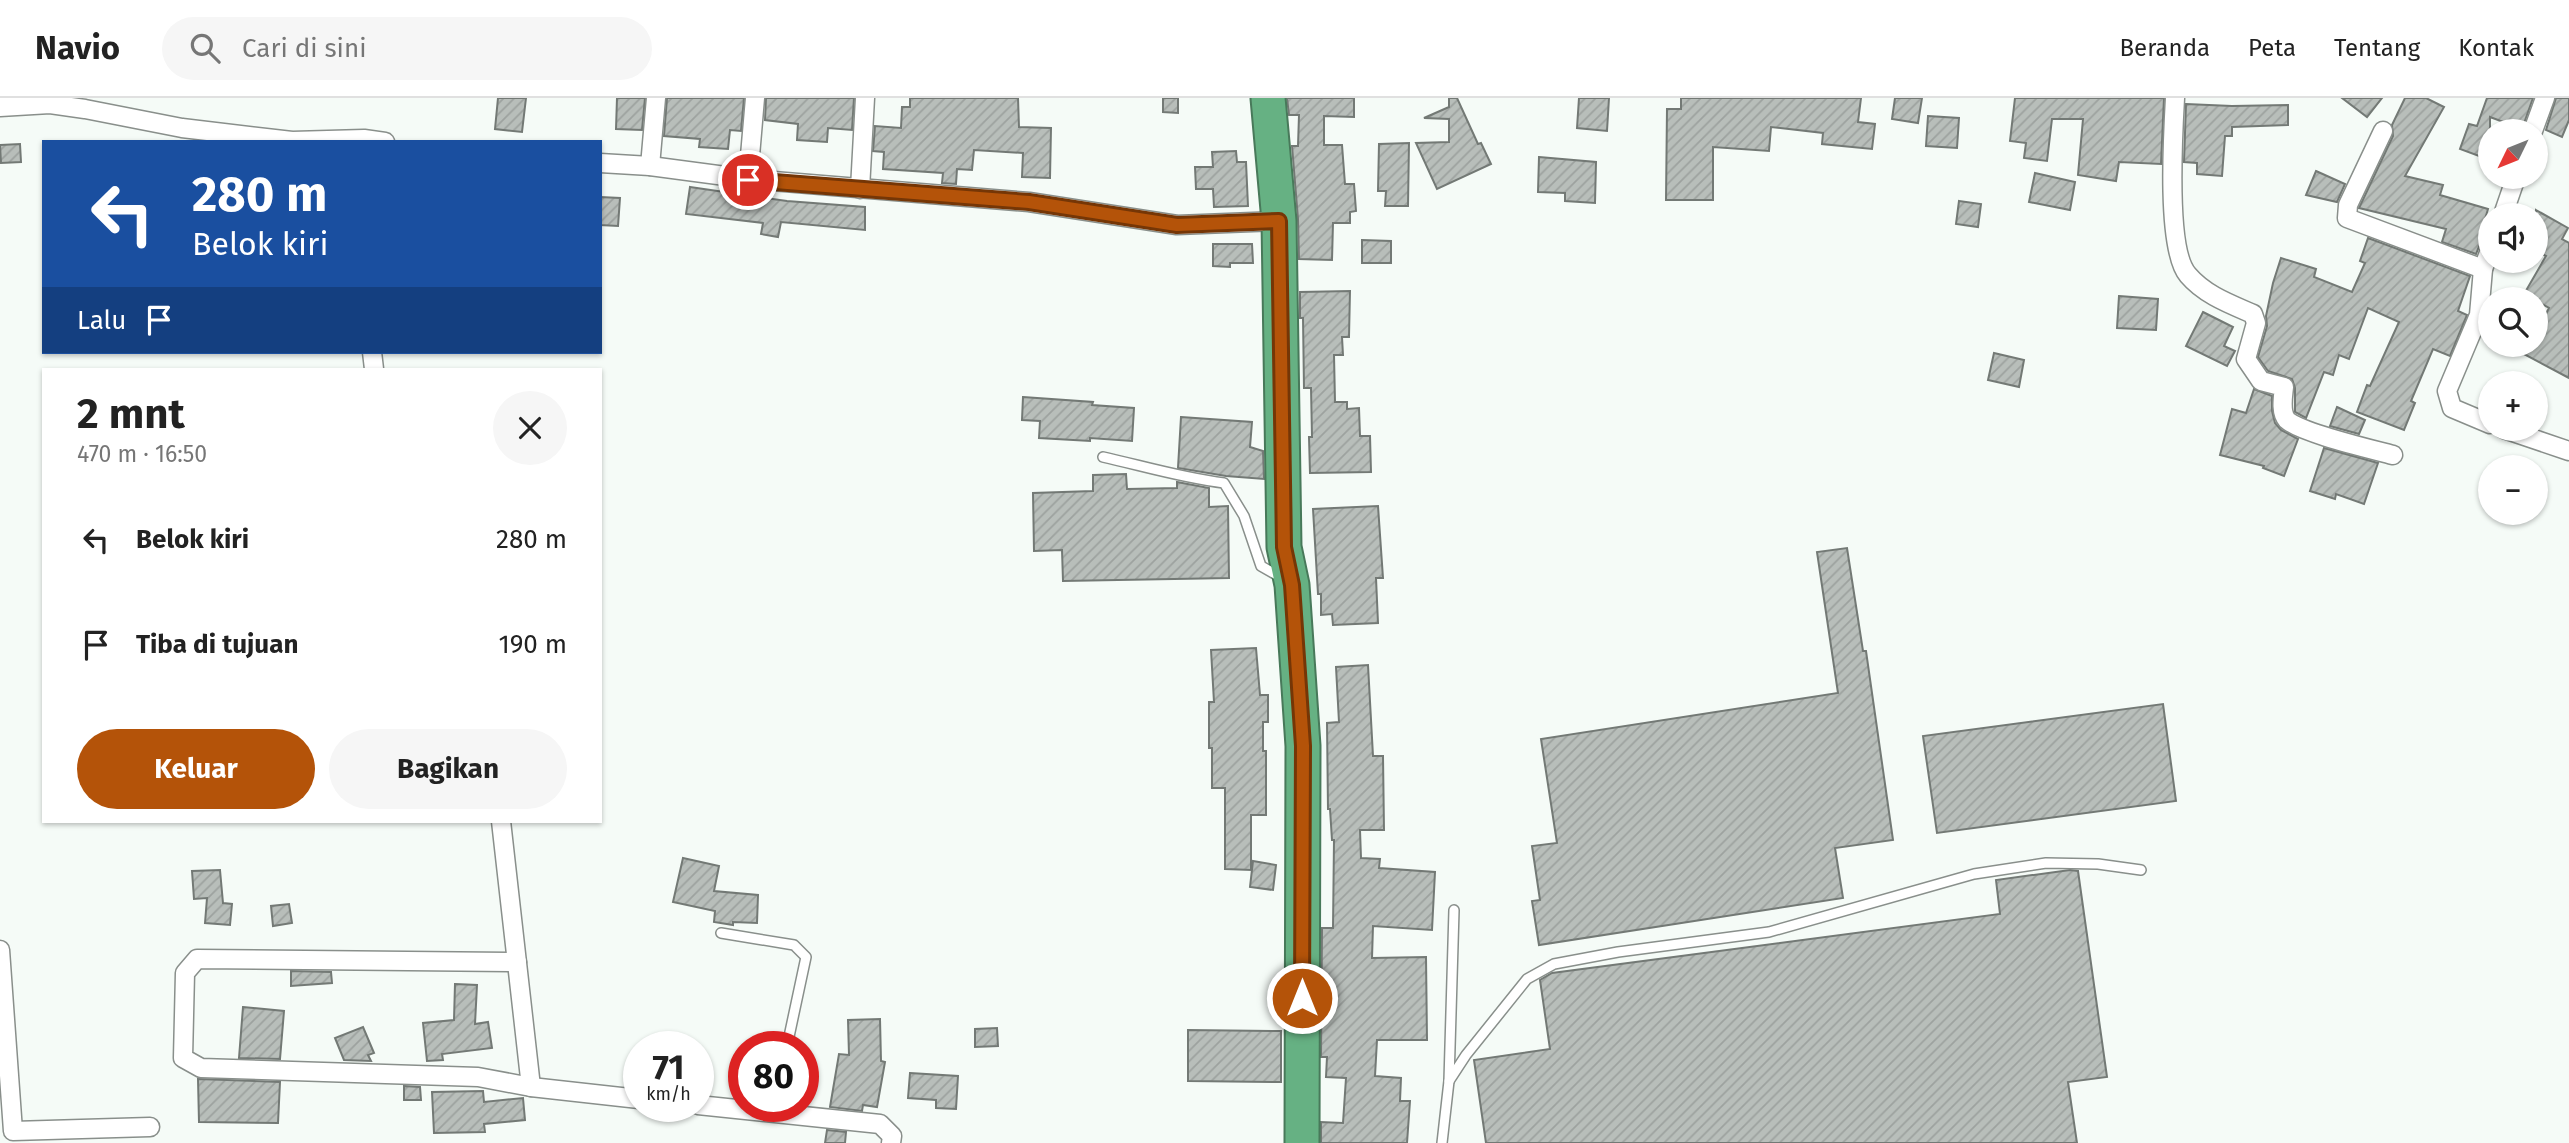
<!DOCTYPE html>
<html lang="id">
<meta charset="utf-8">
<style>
body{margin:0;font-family:"Fira Sans",sans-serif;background:#f6f6f6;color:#222;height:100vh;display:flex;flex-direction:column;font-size:26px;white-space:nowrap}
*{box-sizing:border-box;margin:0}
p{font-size:23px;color:#767676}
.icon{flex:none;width:38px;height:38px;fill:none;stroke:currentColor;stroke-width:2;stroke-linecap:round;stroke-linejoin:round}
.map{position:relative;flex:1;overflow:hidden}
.drawer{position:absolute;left:42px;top:270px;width:560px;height:455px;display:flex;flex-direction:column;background:#fff;border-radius:0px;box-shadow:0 2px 5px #0004}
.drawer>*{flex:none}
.banner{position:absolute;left:42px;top:42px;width:560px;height:214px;border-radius:0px;box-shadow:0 2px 5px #0004;background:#1a4fa0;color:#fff;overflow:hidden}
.needle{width:46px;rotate:227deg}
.buttons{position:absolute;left:2478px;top:21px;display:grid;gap:14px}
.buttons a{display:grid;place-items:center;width:70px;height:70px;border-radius:50%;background:#fff;box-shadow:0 2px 5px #0004;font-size:35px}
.speed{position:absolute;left:623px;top:933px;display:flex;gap:14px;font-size:35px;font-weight:700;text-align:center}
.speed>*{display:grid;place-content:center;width:91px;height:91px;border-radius:50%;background:#fff;box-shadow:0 2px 5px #0004;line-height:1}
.speed small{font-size:18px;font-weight:400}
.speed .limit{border:10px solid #d22;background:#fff;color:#111}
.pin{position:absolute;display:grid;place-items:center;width:60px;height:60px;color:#fff;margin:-30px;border:4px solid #fff;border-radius:50%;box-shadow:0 2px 7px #0007}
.me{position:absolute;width:77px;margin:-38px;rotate:0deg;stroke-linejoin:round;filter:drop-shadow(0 0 5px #0008)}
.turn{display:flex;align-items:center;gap:24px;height:147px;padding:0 35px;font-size:32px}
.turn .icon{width:91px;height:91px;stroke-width:2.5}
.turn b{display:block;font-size:49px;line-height:60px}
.then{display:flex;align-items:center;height:66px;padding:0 35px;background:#0003;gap:14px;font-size:26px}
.round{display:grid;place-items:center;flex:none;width:74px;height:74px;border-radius:37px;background:#f6f6f6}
.summary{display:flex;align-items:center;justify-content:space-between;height:119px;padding:0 35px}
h1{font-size:42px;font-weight:700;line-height:52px}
.primary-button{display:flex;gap:14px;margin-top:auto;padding:14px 35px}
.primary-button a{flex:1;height:80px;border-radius:42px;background:#b45309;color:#fff;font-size:28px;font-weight:700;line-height:80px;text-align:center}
.primary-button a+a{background:#f6f6f6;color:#222}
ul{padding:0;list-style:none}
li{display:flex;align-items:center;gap:21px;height:105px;padding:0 35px}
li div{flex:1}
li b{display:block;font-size:26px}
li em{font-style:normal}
header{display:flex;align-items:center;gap:42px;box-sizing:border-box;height:98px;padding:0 35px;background:#fff;border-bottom:2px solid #e0e0e0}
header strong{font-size:33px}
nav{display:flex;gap:38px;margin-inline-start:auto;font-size:24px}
.search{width:490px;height:63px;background:#f6f6f6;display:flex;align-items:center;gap:18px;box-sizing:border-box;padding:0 24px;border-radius:38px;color:#767676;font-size:26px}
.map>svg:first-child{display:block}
</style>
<header>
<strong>Navio</strong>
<div class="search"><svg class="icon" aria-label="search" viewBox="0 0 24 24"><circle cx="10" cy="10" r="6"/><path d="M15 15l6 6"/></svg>Cari di sini</div>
<nav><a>Beranda</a><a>Peta</a><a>Tentang</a><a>Kontak</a></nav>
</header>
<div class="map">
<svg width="2569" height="1045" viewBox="0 0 2569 1045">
<defs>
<pattern id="building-hatch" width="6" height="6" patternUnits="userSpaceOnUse" patternTransform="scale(1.75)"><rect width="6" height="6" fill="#b8beba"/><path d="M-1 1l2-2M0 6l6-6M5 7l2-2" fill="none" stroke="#9da29f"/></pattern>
</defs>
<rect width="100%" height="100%" fill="#f5fbf7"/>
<g fill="url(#building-hatch)" stroke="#737975" stroke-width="2">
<path d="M 498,0 L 526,0 L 522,34 L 495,31 Z"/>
<path d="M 617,0 L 645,0 L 642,32 L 616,31 Z"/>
<path d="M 667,0 L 744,0 L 741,33 L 730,32 L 728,51 L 699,49 L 700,41 L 664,38 Z"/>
<path d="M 766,0 L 854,0 L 852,32 L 828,30 L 827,44 L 797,42 L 798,26 L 765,22 Z"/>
<path d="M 910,0 L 1018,0 L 1019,29 L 1051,30 L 1050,80 L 1022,79 L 1023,55 L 974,52 L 972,72 L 957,71 L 956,86 L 942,85 L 943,75 L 883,71 L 884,54 L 873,53 L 875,28 L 901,30 L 902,9 L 910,9 Z"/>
<path d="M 1163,0 L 1178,0 L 1178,15 L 1163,14 Z"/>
<path d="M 1287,0 L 1354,0 L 1354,19 L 1324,18 L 1324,47 L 1342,47 L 1345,86 L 1354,86 L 1356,113 L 1350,114 L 1350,125 L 1333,125 L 1332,162 L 1299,161 L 1298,121 L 1292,48 L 1298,48 L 1299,17 L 1289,17 Z"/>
<path d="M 1449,0 L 1457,0 L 1478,46 L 1481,45 L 1491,66 L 1437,91 L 1416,45 L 1449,44 L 1449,21 L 1424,20 L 1449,9 Z"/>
<path d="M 1579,0 L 1609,0 L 1607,33 L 1577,30 Z"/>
<path d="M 1681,0 L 1861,0 L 1858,24 L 1875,26 L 1872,51 L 1822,46 L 1823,35 L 1771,29 L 1769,53 L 1713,49 L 1713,102 L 1666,102 L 1667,11 L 1681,11 Z"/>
<path d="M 1895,0 L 1922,0 L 1918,25 L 1892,21 Z"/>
<path d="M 2015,0 L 2164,0 L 2161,66 L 2119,64 L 2116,83 L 2078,77 L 2083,21 L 2052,21 L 2047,63 L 2024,60 L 2026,45 L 2010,43 Z"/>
<path d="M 2342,0 L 2382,0 L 2367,19 Z"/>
<path d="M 2405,0 L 2426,0 L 2444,9 L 2405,78 L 2443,87 L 2440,97 L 2488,111 L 2481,135 L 2484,136 L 2476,156 L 2442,144 L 2446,131 L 2359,110 L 2393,38 L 2392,27 Z"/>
<path d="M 2487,0 L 2533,0 L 2522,31 L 2490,19 L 2490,62 L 2460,51 L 2469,26 L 2477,28 Z"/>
<path d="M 2556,0 L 2569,0 L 2569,22 L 2562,39 L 2546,32 Z"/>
<path d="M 2186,6 L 2232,8 L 2288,7 L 2288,27 L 2232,29 L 2232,38 L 2225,38 L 2222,78 L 2197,76 L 2197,65 L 2184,64 Z"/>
<path d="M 1928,18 L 1959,20 L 1957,50 L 1926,48 Z"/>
<path d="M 1409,45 L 1408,108 L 1385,108 L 1386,93 L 1378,93 L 1379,46 Z"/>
<path d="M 20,46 L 21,64 L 1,65 L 0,47 Z"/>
<path d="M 1236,53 L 1237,64 L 1246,64 L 1248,108 L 1214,109 L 1213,91 L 1196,91 L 1195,69 L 1213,69 L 1212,54 Z"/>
<path d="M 1539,59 L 1596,64 L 1595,105 L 1565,103 L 1565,95 L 1538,94 Z"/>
<path d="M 2316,73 L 2345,86 L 2337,104 L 2306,97 Z"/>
<path d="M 2035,75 L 2075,84 L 2070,112 L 2029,104 Z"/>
<path d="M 690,89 L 787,103 L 865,109 L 865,132 L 781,124 L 778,139 L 761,136 L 763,125 L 686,116 Z"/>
<path d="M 600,99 L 620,100 L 618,128 L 600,127 Z"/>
<path d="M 1959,103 L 1981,106 L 1978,129 L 1956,126 Z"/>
<path d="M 2536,112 L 2568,130 L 2562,141 L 2569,145 L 2569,280 L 2507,247 L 2536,247 L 2536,235 L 2549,210 L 2524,196 L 2546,158 L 2536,153 Z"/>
<path d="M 2368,140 L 2470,178 L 2458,213 L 2467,217 L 2450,258 L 2433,251 L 2411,303 L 2415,305 L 2404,332 L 2357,314 L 2367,287 L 2370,288 L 2399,224 L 2368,210 L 2349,261 L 2339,257 L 2333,277 L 2324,274 L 2306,320 L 2295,314 L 2295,290 L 2292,281 L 2268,273 L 2258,259 L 2267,228 L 2266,218 L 2273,185 L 2281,160 L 2316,171 L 2314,179 L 2352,194 L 2365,165 L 2360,163 Z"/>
<path d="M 1362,142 L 1391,143 L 1391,165 L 1362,165 Z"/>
<path d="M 1213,146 L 1252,146 L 1253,165 L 1230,165 L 1230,169 L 1213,168 Z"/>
<path d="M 1350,193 L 1349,239 L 1342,239 L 1343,257 L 1334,257 L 1335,304 L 1347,304 L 1347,311 L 1359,310 L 1360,338 L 1370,338 L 1371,374 L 1310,375 L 1309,339 L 1312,339 L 1311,290 L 1304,290 L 1303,220 L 1300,220 L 1300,194 Z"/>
<path d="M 2119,198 L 2158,201 L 2156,232 L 2117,230 Z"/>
<path d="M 2203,214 L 2233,229 L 2224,248 L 2235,253 L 2227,268 L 2186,248 Z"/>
<path d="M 1994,255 L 2024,262 L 2019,289 L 1988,282 Z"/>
<path d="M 2254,291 L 2272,298 L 2272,313 L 2275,325 L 2281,332 L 2298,341 L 2284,378 L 2263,370 L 2264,368 L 2220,357 L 2232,311 L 2246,315 Z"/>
<path d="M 1023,299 L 1093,304 L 1092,307 L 1134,310 L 1132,343 L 1090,340 L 1090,343 L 1039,340 L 1040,323 L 1022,322 Z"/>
<path d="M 2337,309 L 2365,322 L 2359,336 L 2330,328 Z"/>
<path d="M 1181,319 L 1252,324 L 1250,349 L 1263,353 L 1264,381 L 1226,378 L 1178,370 Z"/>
<path d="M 2324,350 L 2378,365 L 2364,406 L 2336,396 L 2335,401 L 2310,393 Z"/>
<path d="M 1126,376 L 1127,391 L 1177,390 L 1177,384 L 1209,390 L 1209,409 L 1228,408 L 1229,480 L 1063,483 L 1062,452 L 1034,453 L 1033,395 L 1093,393 L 1093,377 Z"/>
<path d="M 1378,408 L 1383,480 L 1376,480 L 1378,525 L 1333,527 L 1332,516 L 1321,517 L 1321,496 L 1318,496 L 1313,411 Z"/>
<path d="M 1847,450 L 1863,553 L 1866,553 L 1893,742 L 1835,750 L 1843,800 L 1539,847 L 1532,803 L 1540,802 L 1532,748 L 1557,745 L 1541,641 L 1838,595 L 1817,454 Z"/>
<path d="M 1256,550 L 1260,597 L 1268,597 L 1268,624 L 1263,624 L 1263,653 L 1266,653 L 1266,717 L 1251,717 L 1251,772 L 1225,771 L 1225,690 L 1212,690 L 1212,650 L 1209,650 L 1209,604 L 1214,604 L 1211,552 Z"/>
<path d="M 1368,567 L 1373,658 L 1383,658 L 1384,732 L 1360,732 L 1361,760 L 1380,761 L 1379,770 L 1435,774 L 1432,832 L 1373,828 L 1372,860 L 1426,859 L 1427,942 L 1377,942 L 1375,978 L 1401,980 L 1400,1003 L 1410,1003 L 1407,1045 L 1321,1045 L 1321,1024 L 1343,1025 L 1346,980 L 1326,979 L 1327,959 L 1321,959 L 1322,830 L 1333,830 L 1334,742 L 1332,742 L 1330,711 L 1328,711 L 1327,625 L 1339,624 L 1336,569 Z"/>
<path d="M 2163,606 L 2176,703 L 1937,735 L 1923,638 Z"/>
<path d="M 683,760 L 719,768 L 714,793 L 758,797 L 757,825 L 733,824 L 733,827 L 714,824 L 715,813 L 673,804 Z"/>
<path d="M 1253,763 L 1276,767 L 1273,792 L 1250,789 Z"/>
<path d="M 220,772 L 223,805 L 232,806 L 230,827 L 205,825 L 207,800 L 194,801 L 192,773 Z"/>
<path d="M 2070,772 L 2078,773 L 2107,979 L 2068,984 L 2077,1045 L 1486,1045 L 1474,962 L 1550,951 L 1540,882 L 1552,875 L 2000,816 L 1996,782 Z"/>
<path d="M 289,806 L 292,825 L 273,828 L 271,808 Z"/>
<path d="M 291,873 L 331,874 L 332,885 L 291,888 Z"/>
<path d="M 455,886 L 477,887 L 475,926 L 488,924 L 492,950 L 442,956 L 443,962 L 427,963 L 423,925 L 454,922 Z"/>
<path d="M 243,909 L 284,913 L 280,961 L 239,960 Z"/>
<path d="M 880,921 L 881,963 L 885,964 L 877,1009 L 863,1007 L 862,1013 L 830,1009 L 839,956 L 849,957 L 848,922 Z"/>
<path d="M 363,929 L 374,955 L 368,957 L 371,963 L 344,962 L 335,940 Z"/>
<path d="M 997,930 L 998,948 L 975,949 L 975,931 Z"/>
<path d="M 1188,932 L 1281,933 L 1281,984 L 1188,983 Z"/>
<path d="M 910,975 L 958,978 L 956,1011 L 936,1010 L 936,1002 L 908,1000 Z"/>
<path d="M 198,981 L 280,984 L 278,1025 L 199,1024 Z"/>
<path d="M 404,988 L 420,989 L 421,1002 L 404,1002 Z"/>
<path d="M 483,993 L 484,1004 L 523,1000 L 525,1022 L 484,1026 L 485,1034 L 434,1035 L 432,994 Z"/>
<path d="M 827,1032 L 846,1034 L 845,1045 L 825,1045 Z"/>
</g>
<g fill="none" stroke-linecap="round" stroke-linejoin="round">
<defs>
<g id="lane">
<path d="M 1103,359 C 1143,368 1183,380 1224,385 L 1244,418 L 1261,468 L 1282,480"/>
<path d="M 721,835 L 794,847 L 806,859 L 787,948"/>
<path d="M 1449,983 L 1466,957 L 1527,881 L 1554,866 L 1618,854 L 1769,834 L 1974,776 L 2046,765 L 2098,766 L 2141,772"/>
<path d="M 1442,1045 L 1449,983 L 1454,812"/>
</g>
<g id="street">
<path d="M 2175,0 C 2173,35 2166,152 2188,177 C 2205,197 2230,206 2253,216 L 2256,225 L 2246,261 L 2261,283 L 2284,289 C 2283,299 2280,314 2287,322 C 2301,335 2371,351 2393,357"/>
<path d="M 0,9 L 50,6 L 85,11 L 182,30 L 292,43 L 364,41 L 385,44"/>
<path d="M 2383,33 L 2348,107 L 2347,120 L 2483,171"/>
<path d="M 2533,33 L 2545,0"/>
<path d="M 600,65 L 650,68 L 748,81 L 1029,104 L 1177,127 L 1279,123"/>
<path d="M 650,68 L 656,0"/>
<path d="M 748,81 L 755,0"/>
<path d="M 860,91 L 865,0"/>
<path d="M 2503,117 L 2516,79"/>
<path d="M 2490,152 L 2483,171 L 2479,217 L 2447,293 L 2452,310 L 2490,326"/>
<path d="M 372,254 L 374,271"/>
<path d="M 2504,331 L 2569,353"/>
<path d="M 501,723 L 531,989"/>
<path d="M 0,852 L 13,1033 L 150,1029"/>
<path d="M 517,864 L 197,861 L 185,875 L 183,960 L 201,970 L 478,979 L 531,989 L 639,1001"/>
<path d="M 698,1007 L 880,1026 L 892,1038 L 891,1045"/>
</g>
<path id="highway" d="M 1268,0 L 1279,123 L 1284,449 L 1292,487 L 1303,648 L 1302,1045"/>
</defs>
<use href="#lane" stroke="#898f8b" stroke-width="12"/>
<use href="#street" stroke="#898f8b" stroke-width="21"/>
<use href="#highway" stroke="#48795a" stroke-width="37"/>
<use href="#lane" stroke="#fff" stroke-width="9"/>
<use href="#street" stroke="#fff" stroke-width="18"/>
<use href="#highway" stroke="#66b183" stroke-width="33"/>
</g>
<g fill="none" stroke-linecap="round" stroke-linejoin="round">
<defs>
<path id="route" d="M 748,82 L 1029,104 L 1177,127 L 1279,123 L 1284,449 L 1292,487 L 1303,648 L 1302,900"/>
</defs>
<use href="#route" stroke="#753606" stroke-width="18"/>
<use href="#route" stroke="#b45309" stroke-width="12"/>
</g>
</svg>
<div class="buttons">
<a><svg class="needle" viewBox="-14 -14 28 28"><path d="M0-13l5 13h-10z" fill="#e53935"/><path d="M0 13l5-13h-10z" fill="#767676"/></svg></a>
<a><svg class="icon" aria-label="sound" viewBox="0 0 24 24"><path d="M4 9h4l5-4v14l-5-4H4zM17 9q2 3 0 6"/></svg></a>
<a><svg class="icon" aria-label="search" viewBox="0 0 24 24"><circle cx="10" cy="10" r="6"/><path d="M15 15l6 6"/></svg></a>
<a>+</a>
<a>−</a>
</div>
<div class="speed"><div>71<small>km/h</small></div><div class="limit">80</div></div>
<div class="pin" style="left:748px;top:82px;background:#d93025"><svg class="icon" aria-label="arrive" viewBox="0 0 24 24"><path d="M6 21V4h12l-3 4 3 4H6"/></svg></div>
<svg class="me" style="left:1302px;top:900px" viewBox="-20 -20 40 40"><circle r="17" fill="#b45309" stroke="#fff" stroke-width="3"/><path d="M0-11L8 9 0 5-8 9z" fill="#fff"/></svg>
<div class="banner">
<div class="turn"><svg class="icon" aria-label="left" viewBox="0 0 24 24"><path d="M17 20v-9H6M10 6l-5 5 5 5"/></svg><div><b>280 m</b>Belok kiri</div></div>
<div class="then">Lalu<svg class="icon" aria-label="arrive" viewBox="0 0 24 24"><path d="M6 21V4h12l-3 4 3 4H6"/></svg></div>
</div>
<section class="drawer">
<div class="summary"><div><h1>2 mnt</h1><p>470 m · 16:50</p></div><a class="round"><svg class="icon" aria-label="close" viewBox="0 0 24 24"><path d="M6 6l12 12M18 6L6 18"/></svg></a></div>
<ul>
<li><svg class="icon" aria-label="left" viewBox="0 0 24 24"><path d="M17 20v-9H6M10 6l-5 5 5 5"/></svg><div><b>Belok kiri</b></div><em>280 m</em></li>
<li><svg class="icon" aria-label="arrive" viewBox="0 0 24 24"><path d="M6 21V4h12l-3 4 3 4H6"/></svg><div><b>Tiba di tujuan</b></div><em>190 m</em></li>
</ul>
<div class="primary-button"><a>Keluar</a><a>Bagikan</a></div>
</section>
</div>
